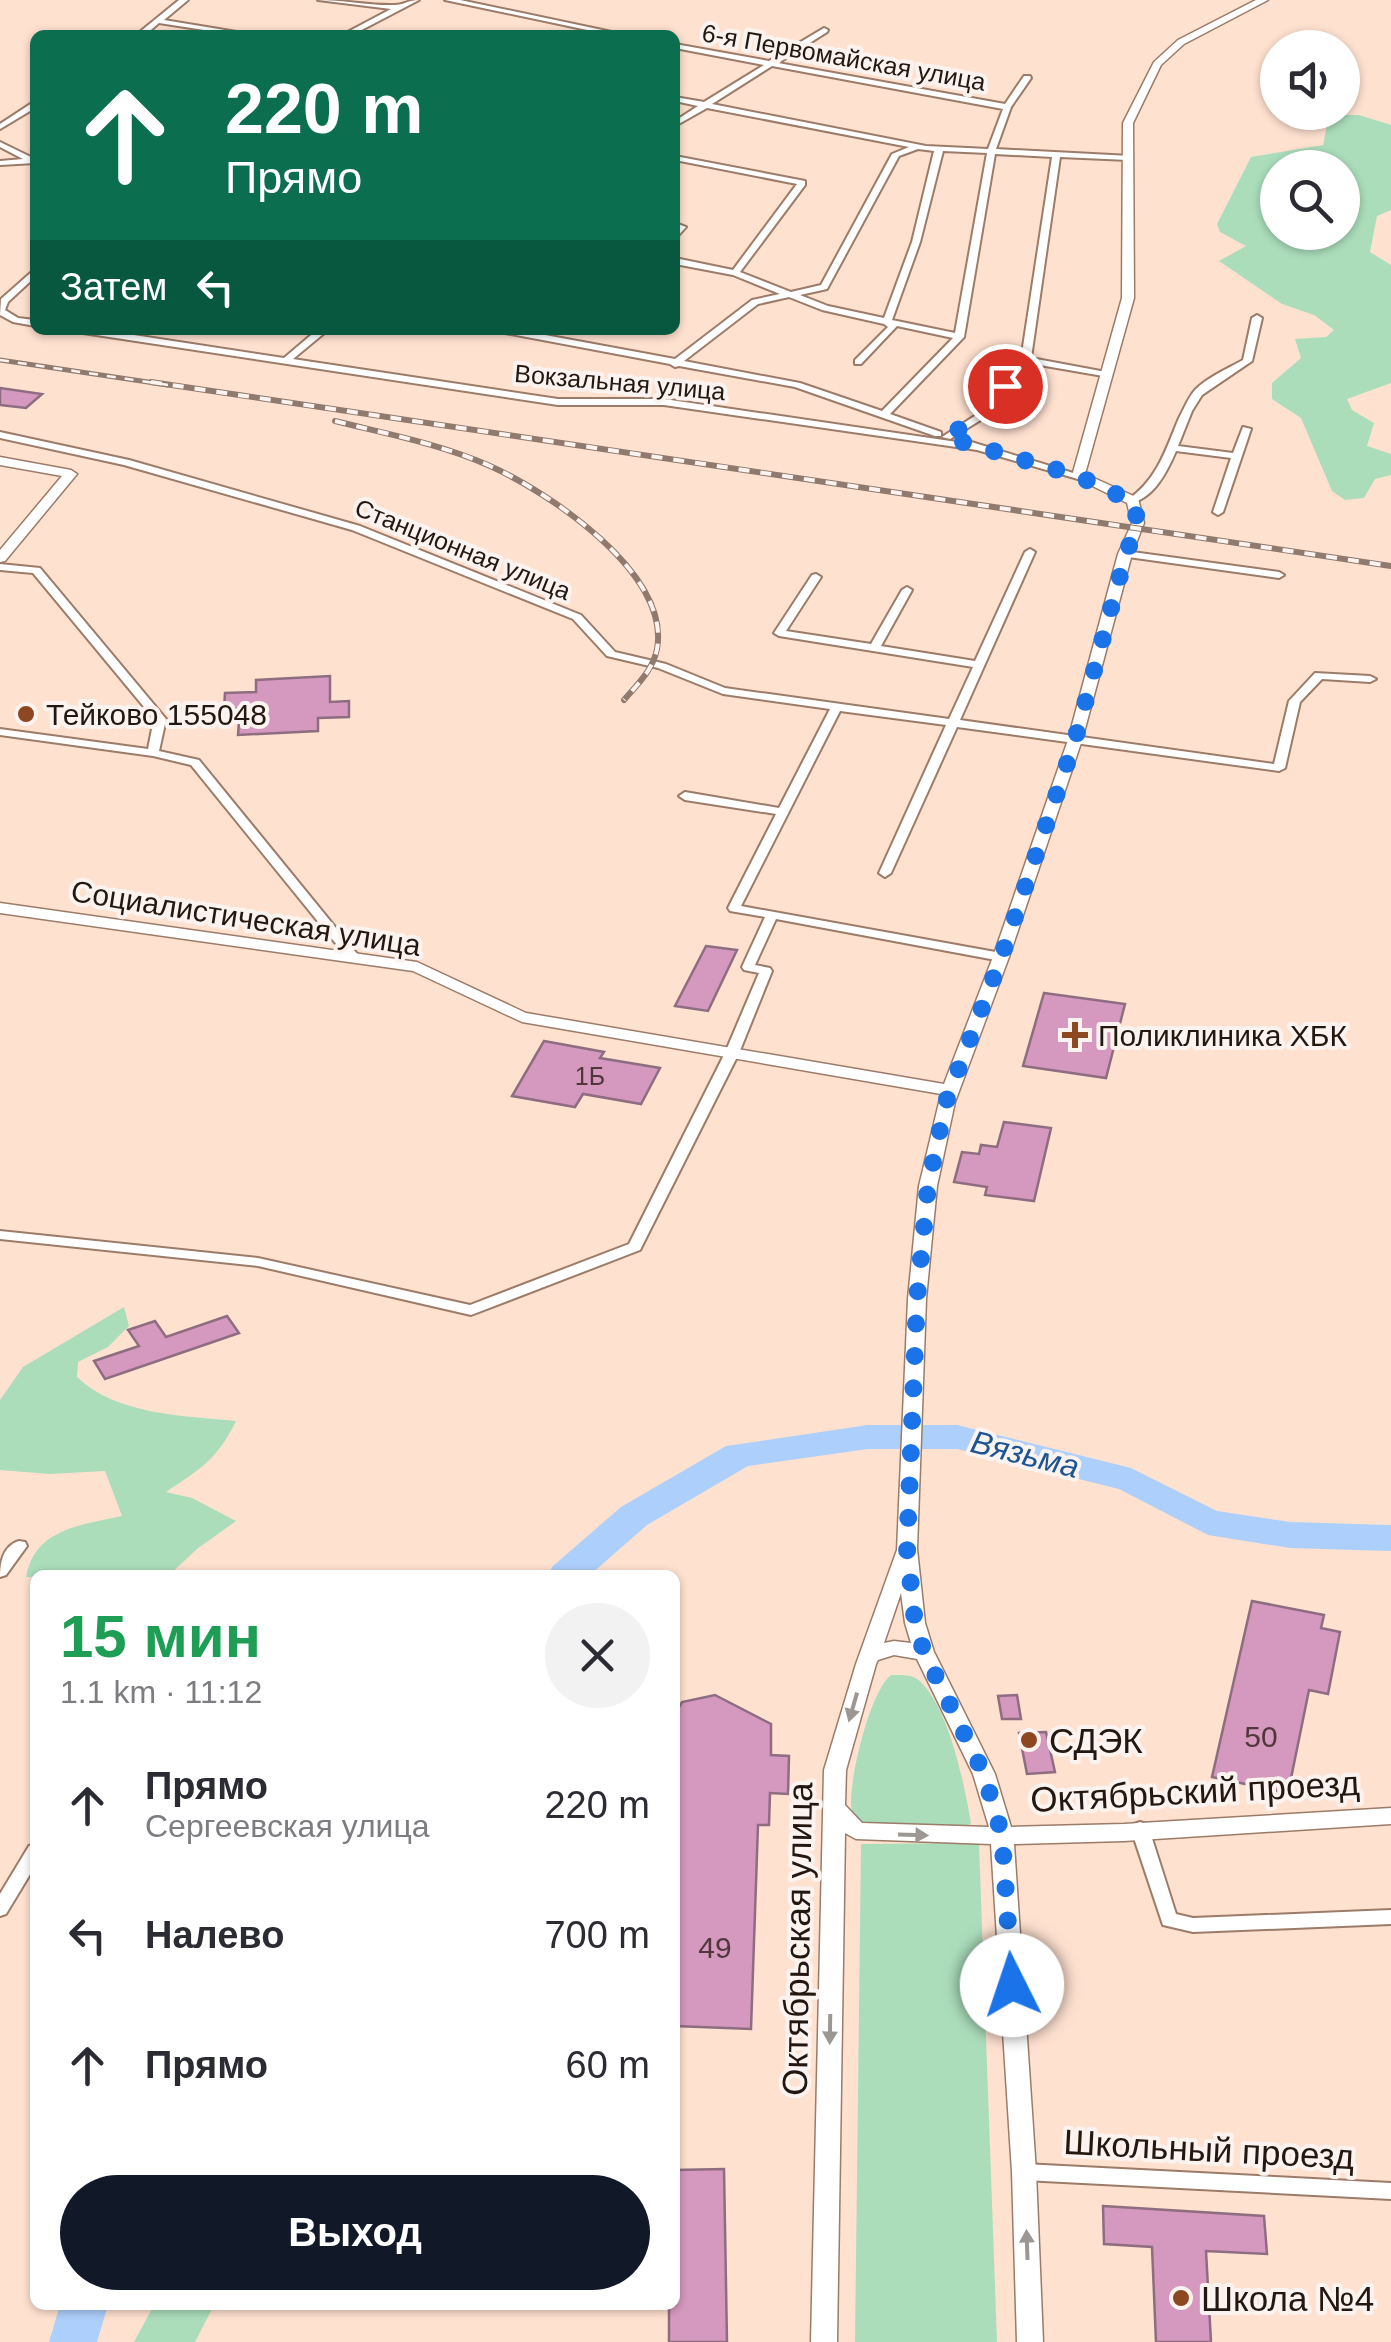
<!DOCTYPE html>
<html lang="ru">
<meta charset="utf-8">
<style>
body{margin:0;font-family:Arial,sans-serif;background:#f2f2f3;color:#2b2b33;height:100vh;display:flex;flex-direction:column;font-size:38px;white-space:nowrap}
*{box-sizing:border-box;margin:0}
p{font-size:32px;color:#7c7c81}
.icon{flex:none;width:55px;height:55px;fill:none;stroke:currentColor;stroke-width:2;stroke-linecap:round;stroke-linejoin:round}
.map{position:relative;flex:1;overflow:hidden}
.side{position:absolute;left:30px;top:1570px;width:650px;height:740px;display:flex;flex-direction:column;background:#fff;border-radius:15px;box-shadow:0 2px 8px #0004}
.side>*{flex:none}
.banner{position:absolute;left:30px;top:30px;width:650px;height:305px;border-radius:15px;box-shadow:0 2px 8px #0004;background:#0b6e4f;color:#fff;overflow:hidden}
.controls{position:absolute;left:1260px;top:30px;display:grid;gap:20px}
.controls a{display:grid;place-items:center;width:100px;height:100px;border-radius:50%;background:#fff;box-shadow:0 2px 8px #0004;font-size:50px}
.pin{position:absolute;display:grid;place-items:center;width:85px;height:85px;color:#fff;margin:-42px;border:5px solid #fff;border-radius:50%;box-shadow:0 2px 10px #0007}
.me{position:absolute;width:110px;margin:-55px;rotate:356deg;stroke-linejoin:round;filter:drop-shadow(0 0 8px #0008)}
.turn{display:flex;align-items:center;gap:35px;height:210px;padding:0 30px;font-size:45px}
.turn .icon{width:130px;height:130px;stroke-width:2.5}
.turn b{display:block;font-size:70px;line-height:85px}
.then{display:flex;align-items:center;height:95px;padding:0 30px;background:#0003;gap:20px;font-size:38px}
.round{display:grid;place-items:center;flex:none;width:105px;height:105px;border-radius:52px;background:#f2f2f3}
.headline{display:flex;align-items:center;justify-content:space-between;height:170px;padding:0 30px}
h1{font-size:60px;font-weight:700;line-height:75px;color:#1e9e55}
.action{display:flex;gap:20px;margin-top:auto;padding:20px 30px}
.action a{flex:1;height:115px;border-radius:60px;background:#111827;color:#fff;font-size:40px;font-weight:700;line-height:115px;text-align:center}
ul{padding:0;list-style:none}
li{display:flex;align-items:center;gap:30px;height:130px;padding:0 30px}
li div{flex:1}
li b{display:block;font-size:38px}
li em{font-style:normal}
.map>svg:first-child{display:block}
</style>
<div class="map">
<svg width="1391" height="2342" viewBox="0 0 1391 2342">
<rect width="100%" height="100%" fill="#ffe1d0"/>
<g fill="#abddbb" fill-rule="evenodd">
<path d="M 1337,115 L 1359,115 L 1391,125 L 1391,210 L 1377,216 L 1370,252 L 1391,265 L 1391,383 L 1347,399 L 1352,410 L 1374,423 L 1367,446 L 1391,454 L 1391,475 L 1375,479 L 1364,498 L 1345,500 L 1332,491 L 1301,418 L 1272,399 L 1272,383 L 1301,358 L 1295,339 L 1326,337 L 1334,330 L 1314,315 L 1282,304 L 1219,261 L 1246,246 L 1220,232 L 1217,224 L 1251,157 L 1323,145 L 1327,126 ZM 1278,168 L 1342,168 L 1342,232 L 1278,232 Z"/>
<path d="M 124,1307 L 129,1326 L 108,1347 L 78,1362 L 77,1377 C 116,1415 185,1416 236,1421 C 217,1460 200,1469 166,1492 L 192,1498 L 236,1521 L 197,1549 L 169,1575 L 26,1577 C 35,1528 82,1525 122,1516 L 105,1471 L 50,1474 L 0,1470 L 0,1400 L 23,1367 Z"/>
<path d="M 891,1675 C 902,1675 913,1674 921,1682 C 950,1712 964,1783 971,1823 L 961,1832 L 869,1829 C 859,1823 852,1817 851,1805 C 850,1775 870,1692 891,1675 Z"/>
<path d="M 979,1843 L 997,2342 L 855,2342 L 861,1844 Z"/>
<path d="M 154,2305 L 214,2305 L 195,2342 L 134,2342 Z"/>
</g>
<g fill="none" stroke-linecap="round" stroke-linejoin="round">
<g fill="#adcffb" fill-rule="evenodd">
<path d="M 868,1425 L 957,1425 L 1131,1468 L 1217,1511 L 1290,1522 L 1391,1525 L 1391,1551 L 1290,1548 L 1208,1535 L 1119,1489 L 957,1449 L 868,1449 L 748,1466 L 647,1525 L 590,1575 L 547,1575 L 553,1566 L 621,1507 L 726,1446 Z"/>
<path d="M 60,2305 L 108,2305 L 97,2342 L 49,2342 Z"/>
</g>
</g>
<g fill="#d598be" stroke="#8e6d81" stroke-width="2.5">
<path d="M 0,388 L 42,394 L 26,408 L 0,405 Z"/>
<path d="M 330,676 L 330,702 L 349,701 L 349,717 L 318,718 L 318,731 L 238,735 L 240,708 L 224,709 L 225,693 L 256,692 L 256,680 Z"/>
<path d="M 706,946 L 737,950 L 708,1011 L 675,1006 Z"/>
<path d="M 1044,993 L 1125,1004 L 1106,1078 L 1023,1066 Z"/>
<path d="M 544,1041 L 604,1052 L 600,1058 L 660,1068 L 641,1104 L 583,1094 L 575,1107 L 512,1096 Z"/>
<path d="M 1004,1122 L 1051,1128 L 1034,1201 L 985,1195 L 987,1187 L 954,1182 L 962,1152 L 979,1154 L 981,1145 L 997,1147 Z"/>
<path d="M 227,1316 L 239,1333 L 105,1379 L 94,1361 L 139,1346 L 128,1330 L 155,1321 L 166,1337 Z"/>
<path d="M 1252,1601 L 1324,1615 L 1321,1628 L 1340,1632 L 1328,1694 L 1309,1690 L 1288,1793 L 1212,1777 Z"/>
<path d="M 715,1695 L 771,1724 L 771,1755 L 789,1756 L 788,1794 L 770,1793 L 769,1825 L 758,1825 L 751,2029 L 675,2026 L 675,1714 L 682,1702 Z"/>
<path d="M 1017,1695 L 1021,1719 L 1002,1719 L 998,1696 Z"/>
<path d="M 1046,1732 L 1055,1772 L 1027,1774 L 1019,1733 Z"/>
<path d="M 724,2169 L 727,2342 L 669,2342 L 669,2305 L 675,2305 L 675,2170 Z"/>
<path d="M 1103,2206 L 1264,2216 L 1267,2254 L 1206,2251 L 1211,2342 L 1156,2342 L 1152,2247 L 1104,2244 Z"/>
</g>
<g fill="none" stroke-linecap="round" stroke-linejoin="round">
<defs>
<g id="minor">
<path d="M 179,0 L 188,0 L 164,20 L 255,35 L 236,35 L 159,23 L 145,35 L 136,35 Z"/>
<path d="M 318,0 C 343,0 371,6 395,5 C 403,5 409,0 419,0 L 352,35 L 342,35 L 391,9 Z"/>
<path d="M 445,0 L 460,0 L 626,35 L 611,35 Z"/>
<path d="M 824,28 L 828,30 L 827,32 L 778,63 L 1005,104 L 1024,76 L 1030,76 L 1031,78 L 1011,107 L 996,149 L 1131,156 L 1132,158 L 1128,160 L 1060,157 L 1031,358 L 1106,372 L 1109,373 L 1109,377 L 1028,363 L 987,416 L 950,439 L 942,437 L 981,412 L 1021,360 L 1052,157 L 995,154 L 964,337 L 890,414 L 941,432 L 941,436 L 935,436 L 795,387 L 679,366 L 675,367 L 670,364 L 500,332 L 498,330 L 518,330 L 675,359 L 752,300 L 780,294 L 733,275 L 675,264 L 675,258 L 733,270 L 797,184 L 675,160 L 675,156 L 805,181 L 805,185 L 740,272 L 791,292 L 821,285 L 892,154 L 909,147 L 707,108 L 675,126 L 675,121 L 698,106 L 675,101 L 675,97 L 704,102 L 764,65 L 675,48 L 675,44 L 769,61 ZM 772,66 L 1003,109 L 988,149 L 926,146 L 712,104 ZM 918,149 L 934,151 L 912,242 L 884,318 L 828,306 L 800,295 L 827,289 L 899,156 ZM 943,151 L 987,153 L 955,333 L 892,320 L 920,242 ZM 789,297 L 822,310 L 884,324 L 888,327 L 855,360 L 855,364 L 861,364 L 897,326 L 953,338 L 882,411 L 800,383 L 684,361 L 758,304 Z"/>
<path d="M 32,103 L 35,103 L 35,108 L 0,129 L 0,124 Z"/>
<path d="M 0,142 L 35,159 L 35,163 L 0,165 L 0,161 L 23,159 L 0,147 Z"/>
<path d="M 675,223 L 686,227 L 675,239 Z"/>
<path d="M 35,269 L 35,277 L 8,302 L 5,310 L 18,318 L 35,320 L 35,326 L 13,322 L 0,315 L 1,299 Z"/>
<path d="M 1257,315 L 1262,318 L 1252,361 L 1202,395 L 1192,411 L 1178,446 L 1233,453 L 1243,427 L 1251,429 L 1223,512 L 1218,515 L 1213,512 L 1231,458 L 1176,451 C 1167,472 1153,500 1129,503 L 1129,499 C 1158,478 1166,449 1179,418 C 1184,409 1188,398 1195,390 C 1208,377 1227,369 1243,360 L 1252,318 Z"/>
<path d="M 78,330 L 101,330 L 284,358 L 317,330 L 328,330 L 293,359 L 558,399 L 664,399 L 964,443 L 968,441 L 1083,476 L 1078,479 L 977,450 L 664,405 L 558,405 L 83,333 Z"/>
<path d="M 0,432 L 129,460 L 360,526 L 581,615 L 615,652 L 666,664 L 725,688 L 949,719 L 973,667 L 779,636 L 774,633 L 812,575 L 816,574 L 821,577 L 786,631 L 871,644 L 902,590 L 907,587 L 912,590 L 881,646 L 975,661 L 1025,552 L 1030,549 L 1035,552 L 960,720 L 1274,764 L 1289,701 L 1315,673 L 1370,676 L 1376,679 L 1370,682 L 1322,679 L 1300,702 L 1285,768 L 1279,771 L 957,727 L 891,873 L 885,877 L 879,873 L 946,725 L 840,711 L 741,906 L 1001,953 L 1007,957 L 1001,961 L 776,919 L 755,965 L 770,968 L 772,971 L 739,1053 L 640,1250 L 471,1315 L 258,1266 L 0,1239 L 0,1231 L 258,1258 L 470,1305 L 629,1244 L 725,1053 L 759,973 L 744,970 L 742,967 L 765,917 L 730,911 L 728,908 L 776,814 L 685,800 L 679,796 L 685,792 L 779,808 L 830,709 L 723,694 L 658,668 L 607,656 L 573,619 L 352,530 L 124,465 L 0,438 Z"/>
<path d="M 1125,551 L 1279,572 L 1284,575 L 1279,578 L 1121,556 L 1120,554 Z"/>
<path d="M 0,564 L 40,568 L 166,719 L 159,751 L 199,760 L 358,955 L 360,958 L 358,961 L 350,961 L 191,765 L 153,756 L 0,735 L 0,729 L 148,749 L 154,719 L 33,573 L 0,570 Z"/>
<path d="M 19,1541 L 25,1542 L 27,1546 L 6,1575 L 0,1577 C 0,1562 3,1546 19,1541 Z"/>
<path d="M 1140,1822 L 1146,1824 L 1149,1829 L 1176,1914 L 1193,1918 L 1391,1910 L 1391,1924 L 1193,1932 L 1163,1925 L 1131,1829 L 1134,1824 Z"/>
<path d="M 35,1844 L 35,1866 L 6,1914 L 0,1916 L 0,1894 L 29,1846 Z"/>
<path d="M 1024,2164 L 1391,2183 L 1391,2199 L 1024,2180 L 1017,2178 L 1014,2172 L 1017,2166 Z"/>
</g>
<g id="tertiary">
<path d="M 1256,0 L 1268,0 L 1184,44 L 1161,65 L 1133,123 L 1134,298 L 1085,474 L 1138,498 L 1144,523 L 1132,554 L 1082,740 L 1009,957 L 955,1102 L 937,1186 L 926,1299 L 917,1549 L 925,1623 L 934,1652 L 995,1774 L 1011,1827 L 1124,1824 L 1391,1808 L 1391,1824 L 1124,1841 L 1014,1844 L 1036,2172 L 1043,2342 L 1017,2342 L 1012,2172 L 991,1844 L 856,1839 L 845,1833 L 837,2342 L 811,2342 L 824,1770 L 856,1664 L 897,1550 L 908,1299 L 919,1186 L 941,1094 L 522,1022 L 413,971 L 0,913 L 0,903 L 417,962 L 526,1013 L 944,1084 L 993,957 L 1068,740 L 1118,554 L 1132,523 L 1127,503 L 1072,476 L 1122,298 L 1123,123 L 1154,62 L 1178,40 ZM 901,1593 L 905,1623 L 911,1643 L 894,1641 L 884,1643 ZM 894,1655 L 917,1659 L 973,1774 L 989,1827 L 862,1823 L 845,1805 L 846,1770 L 876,1664 L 878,1660 Z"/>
<path d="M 0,457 L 71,470 L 77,474 L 5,561 L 0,562 L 0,550 L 62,476 L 0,465 Z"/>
</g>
</defs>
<use href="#minor" stroke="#9c7b68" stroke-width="4"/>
<use href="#tertiary" stroke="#9c7b68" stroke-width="3"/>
<use href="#minor" fill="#fff" fill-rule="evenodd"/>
<use href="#tertiary" fill="#fff" fill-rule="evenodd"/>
<defs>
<path id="rail-far1" d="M 0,360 L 168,385"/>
<g id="rail">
<path d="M 151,382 L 1391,566"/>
<path d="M 335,421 C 387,434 441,444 490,466 C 548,492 671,573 657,649 C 653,670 637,685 624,700"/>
</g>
</defs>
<use href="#rail-far1" stroke="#8f7a6d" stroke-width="5"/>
<use href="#rail" stroke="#8f7a6d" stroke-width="6"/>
<use href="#rail-far1" stroke="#fbf3ef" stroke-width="2.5" stroke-dasharray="9" stroke-linecap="butt"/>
<use href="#rail" stroke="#fbf3ef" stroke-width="4" stroke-dasharray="11" stroke-linecap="butt"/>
</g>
<defs><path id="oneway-solid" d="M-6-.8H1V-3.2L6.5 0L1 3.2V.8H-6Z" transform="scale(2.5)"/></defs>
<g fill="#9c9793">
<use href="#oneway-solid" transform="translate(853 1707) rotate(106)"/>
<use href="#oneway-solid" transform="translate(913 1835) rotate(2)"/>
<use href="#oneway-solid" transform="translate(830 2029) rotate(91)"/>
<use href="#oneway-solid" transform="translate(1027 2245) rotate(-92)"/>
</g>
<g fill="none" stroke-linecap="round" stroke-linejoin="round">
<path stroke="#1a73e8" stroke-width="18" stroke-dasharray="0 32.4" d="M 1005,386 L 984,414 L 946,437 L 1078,476 L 1133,502 L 1138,523 L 1126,554 L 1075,740 L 1001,958 L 946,1102 L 928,1186 L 917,1299 L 907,1549 L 915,1623 L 924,1652 L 984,1774 L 1002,1835 L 1012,1985"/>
</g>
<g fill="#8d4721" stroke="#fbf3ef" stroke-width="4">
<circle cx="26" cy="714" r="10"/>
<path d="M1070 1020h10v10h10v10h-10v10h-10v-10h-10v-10h10z"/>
<circle cx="1029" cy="1740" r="10"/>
<circle cx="1181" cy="2298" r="10"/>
</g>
<g text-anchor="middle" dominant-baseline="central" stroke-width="8" stroke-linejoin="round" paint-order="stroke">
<g font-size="25" fill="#23170f" stroke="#fbf3ef">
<text transform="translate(844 57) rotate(10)">6-я Первомайская улица</text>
<text transform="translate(620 382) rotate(5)">Вокзальная улица</text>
<text transform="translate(463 549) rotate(22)">Станционная улица</text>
</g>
<g font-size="25" fill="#50373b">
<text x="590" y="1076">1Б</text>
</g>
<g font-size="30" fill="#23170f" stroke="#fbf3ef" text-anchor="start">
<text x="46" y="714">Тейково 155048</text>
<text x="1098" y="1035">Поликлиника ХБК</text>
</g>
<g font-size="30" fill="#23170f" stroke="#fbf3ef">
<text transform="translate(246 918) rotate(9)">Социалистическая улица</text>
</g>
<g font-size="30" fill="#50373b">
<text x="1261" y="1736">50</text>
<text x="715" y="1947">49</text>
</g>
<g font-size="32" font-style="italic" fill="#1d5493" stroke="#fbf3ef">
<text transform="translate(1025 1454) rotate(14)">Вязьма</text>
</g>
<g font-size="35" fill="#23170f" stroke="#fbf3ef" text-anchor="start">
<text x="1049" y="1740">СДЭК</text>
<text x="1201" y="2298">Школа №4</text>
</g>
<g font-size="35" fill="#23170f" stroke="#fbf3ef">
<text transform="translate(1195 1791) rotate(-3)">Октябрьский проезд</text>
<text transform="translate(797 1939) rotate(-89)">Октябрьская улица</text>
<text transform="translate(1209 2149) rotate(3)">Школьный проезд</text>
</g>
</g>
</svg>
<div class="controls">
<a><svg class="icon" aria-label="sound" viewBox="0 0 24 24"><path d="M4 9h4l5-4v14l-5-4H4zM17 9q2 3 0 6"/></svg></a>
<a><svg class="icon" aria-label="search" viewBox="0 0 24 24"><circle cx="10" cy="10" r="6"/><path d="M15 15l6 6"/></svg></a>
</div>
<div class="pin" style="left:1005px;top:386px;background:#d93025"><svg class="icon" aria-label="arrive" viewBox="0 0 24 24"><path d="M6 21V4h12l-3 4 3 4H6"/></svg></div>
<svg class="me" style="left:1012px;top:1985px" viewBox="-20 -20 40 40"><circle r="19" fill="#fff"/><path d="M0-13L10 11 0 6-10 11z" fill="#1a73e8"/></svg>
<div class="banner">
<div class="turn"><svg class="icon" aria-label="ahead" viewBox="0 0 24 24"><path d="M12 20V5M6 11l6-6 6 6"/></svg><div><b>220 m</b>Прямо</div></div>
<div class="then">Затем<svg class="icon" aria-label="left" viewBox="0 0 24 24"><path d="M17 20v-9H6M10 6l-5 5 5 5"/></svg></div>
</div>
<section class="side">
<div class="headline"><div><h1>15 мин</h1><p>1.1 km · 11:12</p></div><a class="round"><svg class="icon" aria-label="close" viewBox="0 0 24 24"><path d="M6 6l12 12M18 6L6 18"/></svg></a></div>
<ul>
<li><svg class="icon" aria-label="ahead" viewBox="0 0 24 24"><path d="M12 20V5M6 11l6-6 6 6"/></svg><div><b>Прямо</b><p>Сергеевская улица</p></div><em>220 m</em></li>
<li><svg class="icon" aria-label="left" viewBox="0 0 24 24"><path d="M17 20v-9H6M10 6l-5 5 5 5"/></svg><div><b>Налево</b></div><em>700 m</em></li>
<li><svg class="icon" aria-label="ahead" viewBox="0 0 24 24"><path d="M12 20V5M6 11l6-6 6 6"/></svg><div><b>Прямо</b></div><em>60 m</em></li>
</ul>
<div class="action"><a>Выход</a></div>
</section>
</div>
